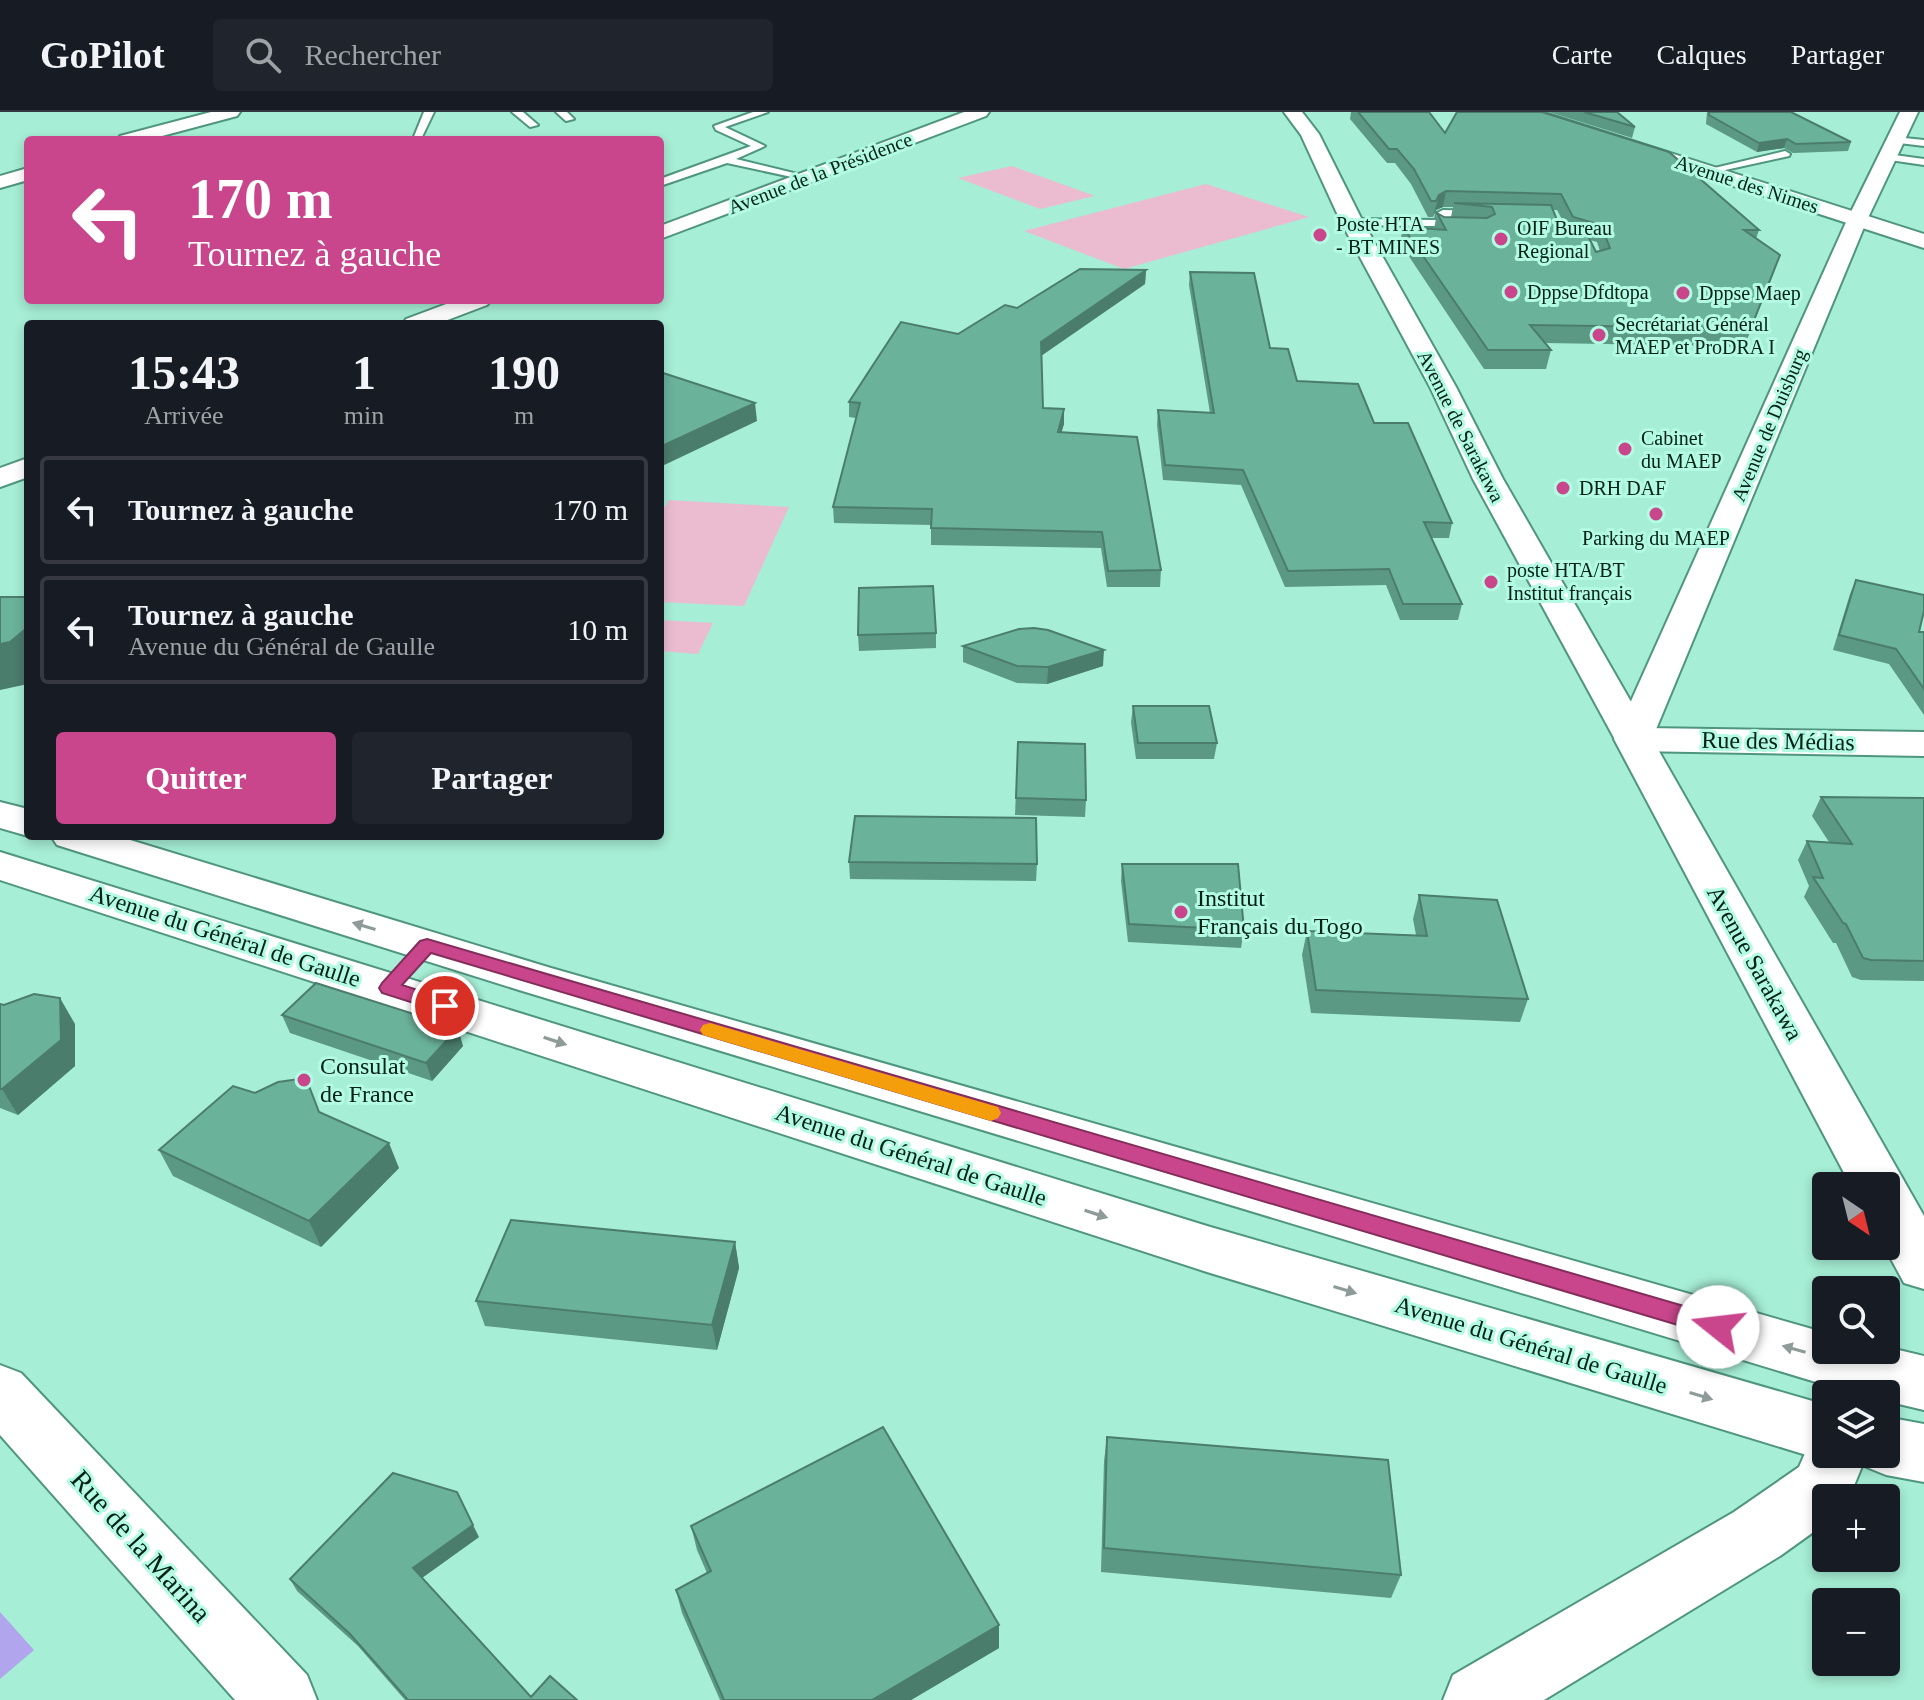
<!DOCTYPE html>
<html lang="fr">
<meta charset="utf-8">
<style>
body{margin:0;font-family:"Times New Roman",serif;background:#20242c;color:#f1f3f6;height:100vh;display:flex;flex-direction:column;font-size:30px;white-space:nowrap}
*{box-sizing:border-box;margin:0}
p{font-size:26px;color:#9ea1a6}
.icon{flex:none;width:44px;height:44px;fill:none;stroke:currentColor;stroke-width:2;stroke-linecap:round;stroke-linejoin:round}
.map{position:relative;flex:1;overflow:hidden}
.side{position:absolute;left:24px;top:208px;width:640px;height:520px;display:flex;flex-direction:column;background:#171b24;border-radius:8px;box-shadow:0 4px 12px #0003}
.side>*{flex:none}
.top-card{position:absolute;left:24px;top:24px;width:640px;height:168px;border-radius:8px;box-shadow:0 4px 12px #0003;background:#c9468c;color:#fff;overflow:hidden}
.needle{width:52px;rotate:145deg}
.controls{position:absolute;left:1812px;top:1060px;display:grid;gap:16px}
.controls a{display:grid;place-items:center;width:88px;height:88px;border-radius:8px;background:#171b24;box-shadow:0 4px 12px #0003;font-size:40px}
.pin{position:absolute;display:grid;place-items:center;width:68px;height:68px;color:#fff;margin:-34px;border:4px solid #fff;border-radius:50%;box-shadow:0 2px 8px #0007}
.me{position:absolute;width:88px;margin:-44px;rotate:286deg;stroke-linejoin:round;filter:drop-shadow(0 0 6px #0008)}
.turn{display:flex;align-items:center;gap:28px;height:168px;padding:0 32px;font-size:36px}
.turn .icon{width:104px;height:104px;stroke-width:2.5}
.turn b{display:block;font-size:56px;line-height:68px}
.eta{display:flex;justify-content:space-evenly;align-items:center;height:136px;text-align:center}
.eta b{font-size:48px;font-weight:800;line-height:56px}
.button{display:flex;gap:16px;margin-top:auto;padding:16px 32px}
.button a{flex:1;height:92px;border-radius:8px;background:#c9468c;color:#fff;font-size:32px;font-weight:800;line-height:92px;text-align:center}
.button a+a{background:#20242c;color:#f1f3f6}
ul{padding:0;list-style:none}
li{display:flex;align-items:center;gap:24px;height:108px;margin:0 16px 12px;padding:0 16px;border:4px solid #363941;border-radius:8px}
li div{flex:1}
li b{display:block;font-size:30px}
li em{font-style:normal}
header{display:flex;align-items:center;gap:48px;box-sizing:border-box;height:112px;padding:0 40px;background:#171b24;border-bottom:2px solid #363941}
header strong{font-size:38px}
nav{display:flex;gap:44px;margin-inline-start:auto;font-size:28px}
.search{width:560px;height:72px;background:#20242c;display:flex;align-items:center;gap:20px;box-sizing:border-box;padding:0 28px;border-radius:8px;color:#9ea1a6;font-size:30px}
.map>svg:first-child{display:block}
</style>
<header>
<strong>GoPilot</strong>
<div class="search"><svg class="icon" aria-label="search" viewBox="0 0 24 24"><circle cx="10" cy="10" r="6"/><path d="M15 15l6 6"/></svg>Rechercher</div>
<nav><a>Carte</a><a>Calques</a><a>Partager</a></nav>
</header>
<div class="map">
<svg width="1924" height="1588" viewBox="0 0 1924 1588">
<rect width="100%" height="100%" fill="#a6eed5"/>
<g fill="#ebbcd0">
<path d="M 1012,54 L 1095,84 L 1040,97 L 958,66 Z"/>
<path d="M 1206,72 L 1309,105 L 1124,157 L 1024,119 Z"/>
<path d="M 669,388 L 789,395 L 744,494 L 660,490 L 660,403 Z"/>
<path d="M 660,508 L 713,511 L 698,542 L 660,539 Z"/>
</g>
<path fill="#b1a6ed" d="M 0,1500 L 34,1538 L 0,1567 Z"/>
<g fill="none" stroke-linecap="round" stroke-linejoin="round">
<defs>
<g id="service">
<path d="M 424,0 L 434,0 L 421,27 L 413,27 Z"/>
<path d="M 512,0 L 523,0 L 538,13 L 530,15 Z"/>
<path d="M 556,0 L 567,0 L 574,7 L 566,9 Z"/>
<path d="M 753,0 L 768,0 L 725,15 L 765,34 L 736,47 L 810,65 L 810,69 L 727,51 L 660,74 L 660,67 L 751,34 L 716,18 L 714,14 Z"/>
<path d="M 1895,25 L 1924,28 L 1924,34 L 1891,30 L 1890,28 Z"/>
<path d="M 1785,39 L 1790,42 L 1789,44 L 1707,62 L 1702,59 Z"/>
<path d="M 1887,42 L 1924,47 L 1924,53 L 1883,47 L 1882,45 Z"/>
<path d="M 1443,98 L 1484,99 L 1490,102 L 1484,105 L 1448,105 L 1447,112 L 1465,113 L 1465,117 C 1457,119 1440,121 1435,114 L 1352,113 L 1346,110 L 1352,107 L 1436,108 L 1437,101 Z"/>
</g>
<g id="minor">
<path d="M 964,0 L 989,0 L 986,4 L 660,127 L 660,114 Z"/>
<path d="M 1284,0 L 1302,0 L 1319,22 L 1363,110 L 1456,275 L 1503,367 L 1646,616 L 1924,620 L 1924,644 L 1633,639 L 1619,635 L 1473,367 L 1430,275 L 1341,110 L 1301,23 Z"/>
<path d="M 1515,0 L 1542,0 L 1924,122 L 1924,136 L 1518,4 Z"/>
<path d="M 457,188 L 491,188 L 487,193 L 437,212 L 403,212 L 406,207 Z"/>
<path d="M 28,346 L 28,365 L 0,375 L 0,356 Z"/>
<path d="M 0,1253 L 21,1261 L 307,1563 L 317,1588 L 235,1588 L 0,1323 Z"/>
<path d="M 1826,1317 L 1826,1342 L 1867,1342 L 1849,1386 L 1826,1386 L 1826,1411 L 1780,1444 L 1544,1588 L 1443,1588 L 1453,1563 L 1734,1400 L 1799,1355 L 1814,1321 Z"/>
</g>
<g id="tertiary">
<path d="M 1900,0 L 1918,0 L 1867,108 L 1652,627 L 1924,1104 L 1924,1177 L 1904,1171 L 1884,1134 L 1886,1074 L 1851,1074 L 1614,627 L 1847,108 Z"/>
<path d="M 0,690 L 28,697 L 28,724 L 0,716 Z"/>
<path d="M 51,724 L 117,724 L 551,856 L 1826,1221 L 1826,1238 L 1886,1238 L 1886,1235 L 1924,1244 L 1924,1298 L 1886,1289 L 1886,1282 L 1859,1282 L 1839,1277 L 519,878 L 57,733 Z"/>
<path d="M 0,740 L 1207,1114 L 1826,1293 L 1826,1342 L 1845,1342 L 1826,1349 L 1207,1160 L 0,768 Z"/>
<path d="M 1886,1305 L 1924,1312 L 1924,1370 L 1886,1363 L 1864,1354 L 1859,1342 L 1886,1342 Z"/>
</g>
<g id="trunk">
<path d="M 211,0 L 240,0 L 237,4 L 147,28 L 117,28 L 120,24 Z"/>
<path d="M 28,56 L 28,68 L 0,76 L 0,64 Z"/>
</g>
</defs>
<use href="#service" stroke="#4f957f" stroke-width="4"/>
<use href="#minor" stroke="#4f957f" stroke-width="4"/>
<use href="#tertiary" stroke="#4f957f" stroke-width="4"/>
<use href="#trunk" stroke="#4f957f" stroke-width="4"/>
<use href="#service" fill="#fff" fill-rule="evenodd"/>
<use href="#minor" fill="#fff" fill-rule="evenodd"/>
<use href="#tertiary" fill="#fff" fill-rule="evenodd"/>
<use href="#trunk" fill="#fff" fill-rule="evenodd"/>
</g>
<g fill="#5c9985" fill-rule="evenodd">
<path d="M 1351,0 L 1429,0 L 1445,21 L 1759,118 L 1756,127 L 1774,160 L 1743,237 L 1726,234 L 1545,231 L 1551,238 L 1546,257 L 1484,257 L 1400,131 L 1403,115 L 1434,117 L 1437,101 L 1444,105 L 1451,105 L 1453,95 L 1443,95 L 1436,98 L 1433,105 L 1428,105 L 1411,72 L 1395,51 L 1387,51 L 1350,7 ZM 1553,98 L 1557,98 L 1566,115 L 1559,113 ZM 1590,128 L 1597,130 L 1600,139 L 1596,140 Z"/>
<path d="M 1549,0 L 1617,0 L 1635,15 L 1632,26 Z"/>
<path d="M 1707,0 L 1791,0 L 1851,30 L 1848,39 L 1793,41 L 1784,36 L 1757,40 L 1706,12 Z"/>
<path d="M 1146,158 L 1145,172 L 1042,243 L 1043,296 L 1064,312 L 1061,320 L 1161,458 L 1160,475 L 1107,475 L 1101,436 L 931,433 L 931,413 L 834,411 L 833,395 L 856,306 L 849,305 L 849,290 L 958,222 L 1017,196 Z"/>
<path d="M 1190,160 L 1270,236 L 1297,269 L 1374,311 L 1452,411 L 1449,426 L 1431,426 L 1462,492 L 1458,508 L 1400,508 L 1386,473 L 1285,475 L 1241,373 L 1163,368 L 1157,313 L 1158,298 L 1210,301 L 1189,173 Z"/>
<path d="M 1856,468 L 1919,520 L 1924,520 L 1924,603 L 1889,552 L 1833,538 L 1850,482 Z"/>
<path d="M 936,521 L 936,536 L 859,539 L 858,523 Z"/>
<path d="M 963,534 L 1103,554 L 1047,572 L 1017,571 L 963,550 Z"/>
<path d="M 1133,594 L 1217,631 L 1214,647 L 1136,647 L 1131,610 Z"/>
<path d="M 1018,630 L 1086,688 L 1085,705 L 1015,703 Z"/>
<path d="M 1821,685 L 1924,686 L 1924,869 L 1861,868 L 1852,865 L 1836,831 L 1833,831 L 1804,785 L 1809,774 L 1798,748 L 1807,729 L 1829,730 L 1812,704 Z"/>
<path d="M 849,750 L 1037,752 L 1036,769 L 850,767 Z"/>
<path d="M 1122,752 L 1244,818 L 1241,836 L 1128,830 L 1121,769 Z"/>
<path d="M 1419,783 L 1528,887 L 1520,910 L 1311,901 L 1302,843 L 1307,819 L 1416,823 L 1413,807 Z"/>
<path d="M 0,892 L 75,912 L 75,954 L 18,1003 L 0,996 Z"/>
<path d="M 282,903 L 463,934 L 432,969 L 290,921 Z"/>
<path d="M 320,1000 L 399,1056 L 321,1135 L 173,1064 L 159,1038 Z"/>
<path d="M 735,1130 L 739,1156 L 717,1238 L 485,1214 L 476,1189 Z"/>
<path d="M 1107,1325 L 1401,1463 L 1391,1486 L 1101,1460 L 1104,1349 Z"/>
<path d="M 691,1414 L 999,1536 L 911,1588 L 720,1588 L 682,1501 L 676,1478 L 707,1461 L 697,1438 Z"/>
<path d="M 479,1425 L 422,1466 L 531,1585 L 577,1588 L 405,1588 L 358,1534 L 297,1479 L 290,1467 Z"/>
</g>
<g fill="#4b7d6c">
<path d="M 1787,27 L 1784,36 L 1757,40 L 1759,31 Z"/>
<path d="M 1446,79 L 1443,95 L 1436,98 L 1433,105 L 1439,83 Z"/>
<path d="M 1780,143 L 1774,160 L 1743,237 L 1750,218 Z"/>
<path d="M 1146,158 L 1145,172 L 1041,244 L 1041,230 Z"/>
<path d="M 755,291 L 757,309 L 660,355 L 660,335 Z"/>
<path d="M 1064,297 L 1064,312 L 1057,335 L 1058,320 Z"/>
<path d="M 28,515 L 28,572 L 0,578 L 0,532 Z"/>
<path d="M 1104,538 L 1103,554 L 1047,572 L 1048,555 Z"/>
<path d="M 60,886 L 75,912 L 75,954 L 18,1003 L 2,977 Z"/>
<path d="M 458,916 L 463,934 L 432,969 L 426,951 Z"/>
<path d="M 389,1031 L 399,1056 L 321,1135 L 309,1109 Z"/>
<path d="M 735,1130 L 739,1156 L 717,1238 L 712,1213 Z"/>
<path d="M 473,1413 L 479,1425 L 419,1468 L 413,1456 Z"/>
<path d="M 999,1513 L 999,1536 L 911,1588 L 872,1588 Z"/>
</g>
<g fill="#6bb29b" stroke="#4b7d6c" stroke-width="2">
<path d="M 1358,0 L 1429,0 L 1445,21 L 1457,0 L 1542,0 L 1669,40 L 1759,118 L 1744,118 L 1780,143 L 1750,218 L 1732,216 L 1530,213 L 1551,238 L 1488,238 L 1403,115 L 1446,118 L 1437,101 L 1444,105 L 1487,106 L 1495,102 L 1492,95 L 1454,91 L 1551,93 L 1559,113 L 1587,122 L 1596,140 L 1610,136 L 1601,113 L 1573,105 L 1561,82 L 1446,79 L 1439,83 L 1436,89 L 1431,89 L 1414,57 L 1397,37 L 1389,37 Z"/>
<path d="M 1584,0 L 1617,0 L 1635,15 Z"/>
<path d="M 1709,0 L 1791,0 L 1851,30 L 1796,32 L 1787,27 L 1759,31 L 1709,3 Z"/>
<path d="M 1080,157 L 1146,158 L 1041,230 L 1043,296 L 1064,297 L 1058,320 L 1137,325 L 1161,458 L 1108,459 L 1102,420 L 931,416 L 932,397 L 833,395 L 860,291 L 849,290 L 901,210 L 958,222 L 1005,193 L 1017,196 Z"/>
<path d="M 1190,160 L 1254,161 L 1270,236 L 1288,237 L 1297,269 L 1358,272 L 1374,311 L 1408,311 L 1452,411 L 1424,410 L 1462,492 L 1403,492 L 1389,457 L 1288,459 L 1243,358 L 1165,353 L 1158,298 L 1214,301 Z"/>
<path d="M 660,260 L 755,291 L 660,335 Z"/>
<path d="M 1856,468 L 1924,483 L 1924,499 L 1919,520 L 1924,520 L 1924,577 L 1896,537 L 1839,523 Z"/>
<path d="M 933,474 L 936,521 L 858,523 L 859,476 Z"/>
<path d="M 0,485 L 28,485 L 28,515 L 10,530 L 0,532 Z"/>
<path d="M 1034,516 L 1048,518 L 1104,538 L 1048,555 L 1017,554 L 963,534 L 1019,517 Z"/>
<path d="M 1133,594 L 1209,594 L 1217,631 L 1138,631 Z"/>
<path d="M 1018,630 L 1085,632 L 1086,688 L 1016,686 Z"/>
<path d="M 1821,685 L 1924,686 L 1924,849 L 1871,848 L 1863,846 L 1846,812 L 1843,811 L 1813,765 L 1823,766 L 1807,729 L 1852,732 Z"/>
<path d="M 855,704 L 1036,706 L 1037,752 L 849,750 Z"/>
<path d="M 1122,752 L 1238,752 L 1244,818 L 1129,812 Z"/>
<path d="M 1419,783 L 1497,788 L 1528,887 L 1316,878 L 1307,819 L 1427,824 Z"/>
<path d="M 316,871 L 458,916 L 426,951 L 282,903 Z"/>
<path d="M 34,882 L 60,886 L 61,928 L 2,977 L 0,977 L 0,892 L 4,893 Z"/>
<path d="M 306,966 L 319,1000 L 389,1031 L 309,1109 L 159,1038 L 233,974 L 255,981 L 278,970 Z"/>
<path d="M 511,1108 L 735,1130 L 712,1213 L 476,1189 Z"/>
<path d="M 883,1315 L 999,1513 L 872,1588 L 724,1588 L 676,1478 L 711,1459 L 691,1414 Z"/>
<path d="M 1107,1325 L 1388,1348 L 1401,1463 L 1104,1436 Z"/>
<path d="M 393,1361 L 457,1380 L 473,1413 L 413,1456 L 531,1585 L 550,1564 L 577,1588 L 408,1588 L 350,1522 L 290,1467 Z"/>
</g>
<defs><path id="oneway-solid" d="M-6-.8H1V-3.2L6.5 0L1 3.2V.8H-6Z" transform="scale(2)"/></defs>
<g fill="#8e9b98">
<use href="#oneway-solid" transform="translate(364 814) rotate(-163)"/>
<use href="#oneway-solid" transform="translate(555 929) rotate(18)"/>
<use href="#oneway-solid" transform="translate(1096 1102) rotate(18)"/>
<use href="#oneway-solid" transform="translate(1345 1178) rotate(17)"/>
<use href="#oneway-solid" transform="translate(1794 1237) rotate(-164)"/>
<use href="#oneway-solid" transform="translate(1701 1284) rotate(17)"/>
</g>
<path fill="#c9468c" stroke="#832e5b" stroke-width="2" d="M 427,827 L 1718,1204 L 1726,1207 L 1730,1215 L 1726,1222 L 1718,1225 L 431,841 L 402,873 L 452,889 L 455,894 L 452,899 L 445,901 L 382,881 L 379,876 L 382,871 L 420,829 Z"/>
<path fill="#f59e0b" d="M 710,911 L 991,993 L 998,995 L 1001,1001 L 998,1006 L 991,1009 L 703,923 L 700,918 L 703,913 Z"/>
<g fill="#c9468c" stroke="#b3fbe2" stroke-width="3">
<circle cx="1320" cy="123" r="8"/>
<circle cx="1501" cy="127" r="8"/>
<circle cx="1511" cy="180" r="8"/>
<circle cx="1683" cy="181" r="8"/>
<circle cx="1599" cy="223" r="8"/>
<circle cx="1625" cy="337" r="8"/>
<circle cx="1563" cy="376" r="8"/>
<circle cx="1656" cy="402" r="8"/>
<circle cx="1491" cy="470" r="8"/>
<circle cx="1181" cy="800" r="8"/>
<circle cx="304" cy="968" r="8"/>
</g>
<g text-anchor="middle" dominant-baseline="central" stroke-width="6" stroke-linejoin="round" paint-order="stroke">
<g font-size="20" fill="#032119" stroke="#b3fbe2">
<text transform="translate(820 61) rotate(-21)">Avenue de la Présidence</text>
<text transform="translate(1747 72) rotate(18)">Avenue des Nimes</text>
<text transform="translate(1769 313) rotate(-67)">Avenue de Duisburg</text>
<text transform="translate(1461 314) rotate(63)">Avenue de Sarakawa</text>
</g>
<g font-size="20" fill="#032119" stroke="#b3fbe2" text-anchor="start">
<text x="1336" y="112">Poste HTA<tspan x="1336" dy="23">- BT MINES</tspan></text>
<text x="1517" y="116">OIF Bureau<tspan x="1517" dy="23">Regional</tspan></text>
<text x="1527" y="180">Dppse Dfdtopa</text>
<text x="1699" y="181">Dppse Maep</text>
<text x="1615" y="212">Secrétariat Général<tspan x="1615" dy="23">MAEP et ProDRA I</tspan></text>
<text x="1641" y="326">Cabinet<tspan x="1641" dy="23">du MAEP</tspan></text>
<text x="1579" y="376">DRH DAF</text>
<text x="1656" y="426" text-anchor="middle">Parking du MAEP</text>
<text x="1507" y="458">poste HTA/BT<tspan x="1507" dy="23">Institut français</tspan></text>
</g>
<g font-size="24" fill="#032119" stroke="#b3fbe2">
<text transform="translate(1778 629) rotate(1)">Rue des Médias</text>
<text transform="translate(225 824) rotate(18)">Avenue du Général de Gaulle</text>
<text transform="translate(1755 851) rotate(61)">Avenue Sarakawa</text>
<text transform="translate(911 1043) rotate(18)">Avenue du Général de Gaulle</text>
<text transform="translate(1531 1233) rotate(17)">Avenue du Général de Gaulle</text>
</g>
<g font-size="24" fill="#032119" stroke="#b3fbe2" text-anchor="start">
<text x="1197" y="786">Institut<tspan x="1197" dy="28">Français du Togo</tspan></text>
<text x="320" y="954">Consulat<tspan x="320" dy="28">de France</tspan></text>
</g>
<g font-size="28" fill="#032119" stroke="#b3fbe2">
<text transform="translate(141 1434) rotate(48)">Rue de la Marina</text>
</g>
</g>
</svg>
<div class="controls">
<a><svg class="needle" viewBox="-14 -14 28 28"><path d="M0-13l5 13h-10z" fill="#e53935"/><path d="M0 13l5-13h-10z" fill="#9ea1a6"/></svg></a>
<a><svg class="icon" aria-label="search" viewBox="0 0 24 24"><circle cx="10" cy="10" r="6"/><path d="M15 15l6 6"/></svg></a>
<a><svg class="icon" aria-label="layers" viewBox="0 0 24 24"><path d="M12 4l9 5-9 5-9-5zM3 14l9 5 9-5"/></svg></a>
<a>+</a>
<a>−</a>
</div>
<div class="pin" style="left:445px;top:894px;background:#d93025"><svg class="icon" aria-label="arrive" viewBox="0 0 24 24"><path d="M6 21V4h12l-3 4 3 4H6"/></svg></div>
<svg class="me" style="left:1718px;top:1215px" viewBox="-20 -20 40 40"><circle r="19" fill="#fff"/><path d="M0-13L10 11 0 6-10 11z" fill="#c9468c"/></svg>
<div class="top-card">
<div class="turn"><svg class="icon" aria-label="left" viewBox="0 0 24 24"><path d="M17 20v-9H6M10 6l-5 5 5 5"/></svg><div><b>170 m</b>Tournez à gauche</div></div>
</div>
<section class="side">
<div class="eta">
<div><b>15:43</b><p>Arrivée</p></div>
<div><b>1</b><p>min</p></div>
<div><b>190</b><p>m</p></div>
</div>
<ul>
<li><svg class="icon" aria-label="left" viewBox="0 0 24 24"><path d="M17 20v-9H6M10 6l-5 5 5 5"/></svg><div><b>Tournez à gauche</b></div><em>170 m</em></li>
<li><svg class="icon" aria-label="left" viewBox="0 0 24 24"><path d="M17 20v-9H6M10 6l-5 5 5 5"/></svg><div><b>Tournez à gauche</b><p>Avenue du Général de Gaulle</p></div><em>10 m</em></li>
</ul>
<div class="button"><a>Quitter</a><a>Partager</a></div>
</section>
</div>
